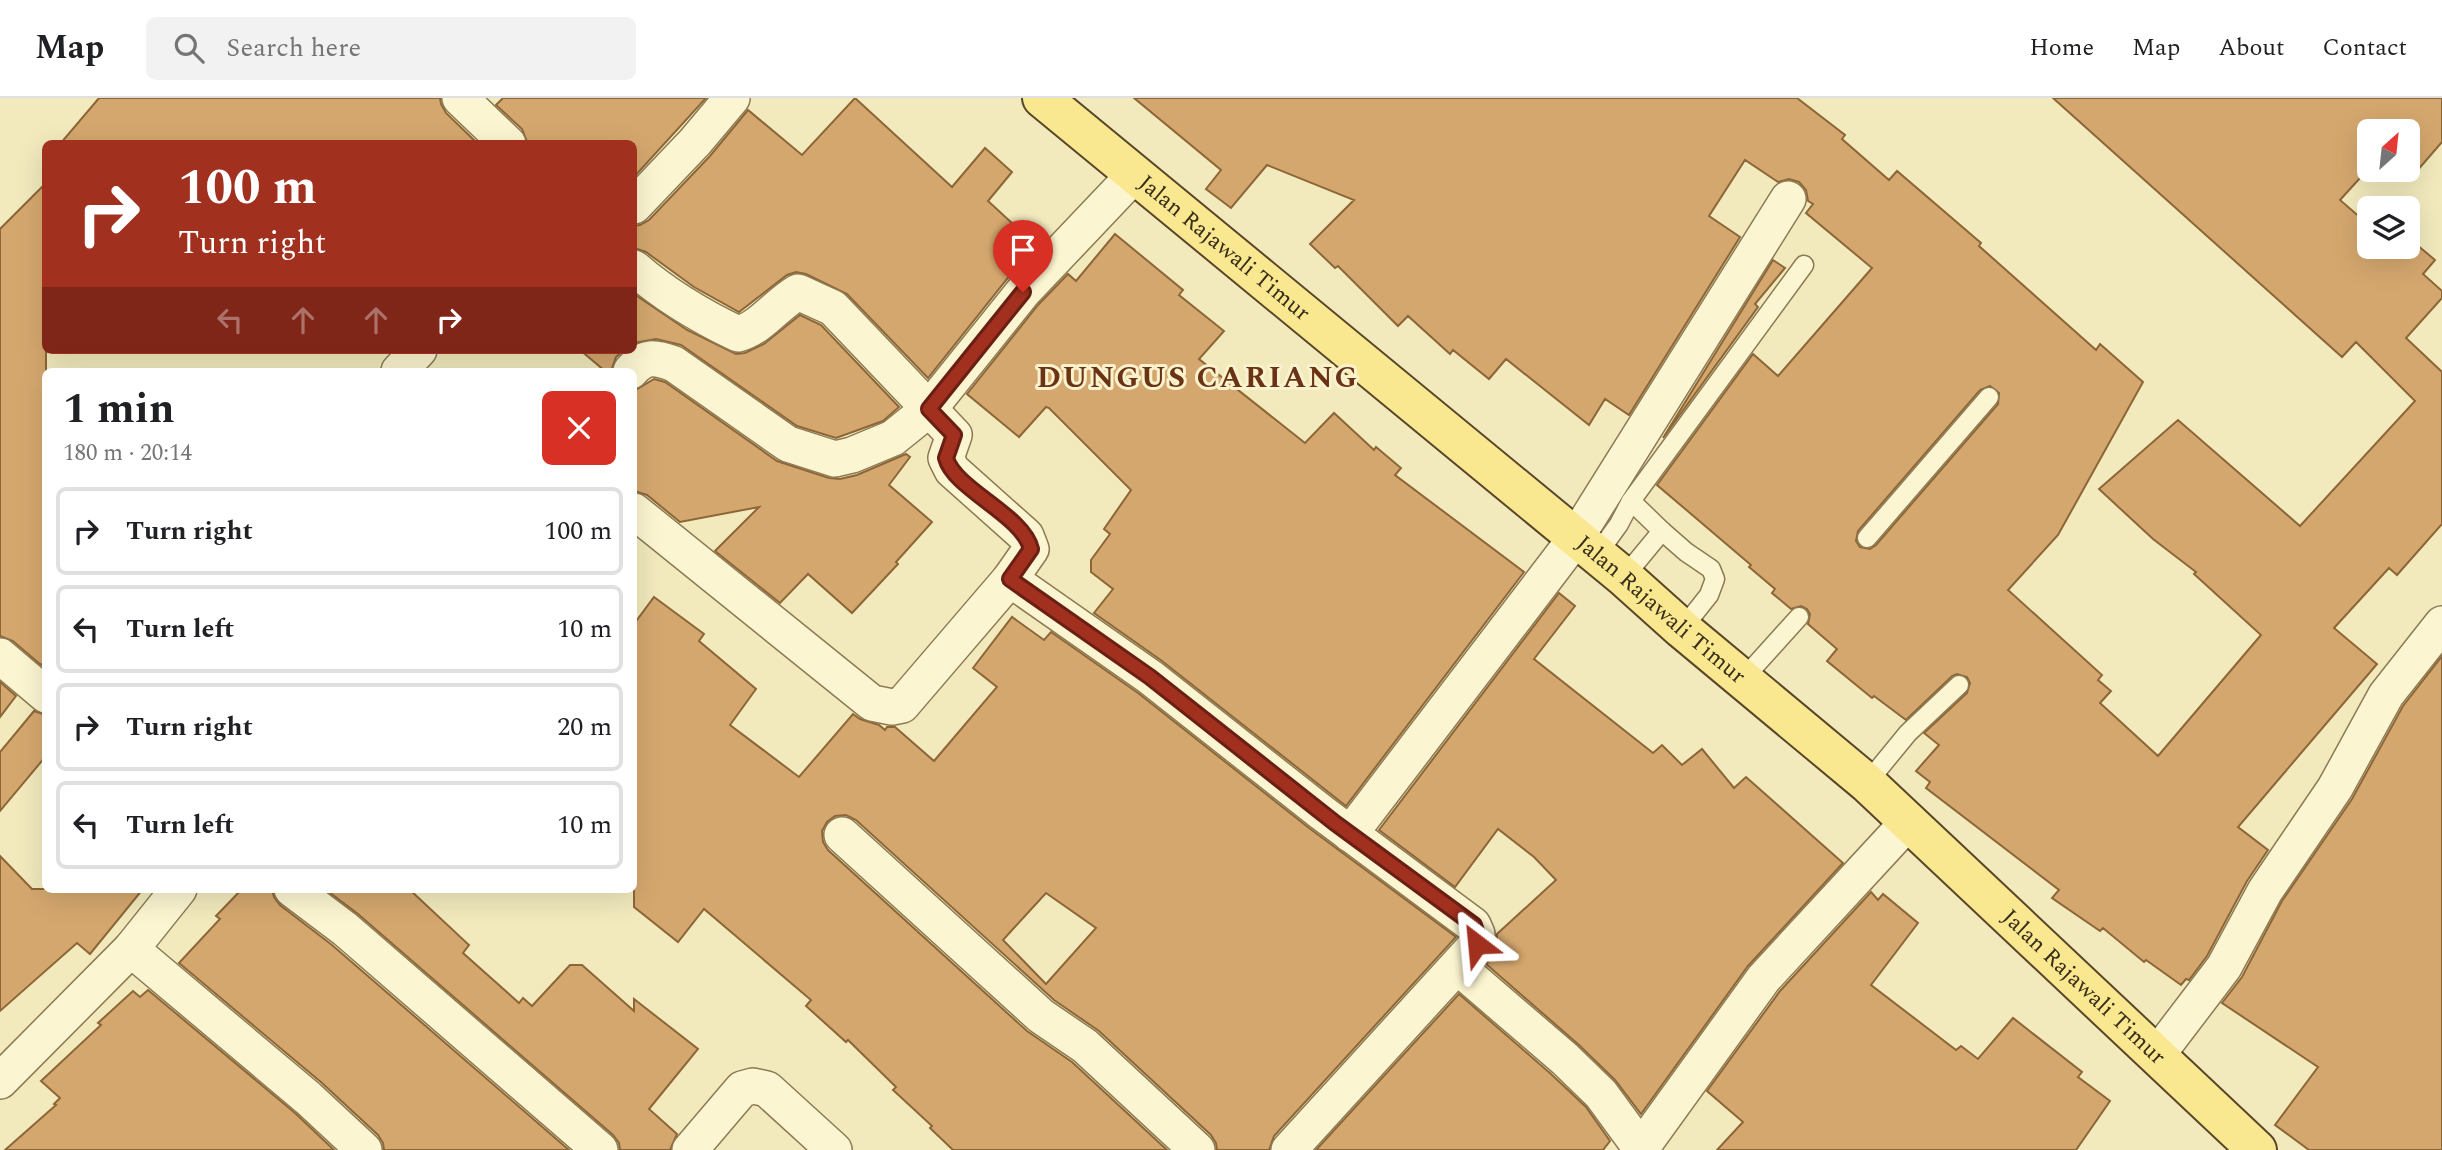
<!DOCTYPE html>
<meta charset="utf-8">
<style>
body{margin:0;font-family:Spectral,serif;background:#f2f2f2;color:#202124;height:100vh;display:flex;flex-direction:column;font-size:26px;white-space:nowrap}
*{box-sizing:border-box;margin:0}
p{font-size:23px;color:#757577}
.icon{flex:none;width:38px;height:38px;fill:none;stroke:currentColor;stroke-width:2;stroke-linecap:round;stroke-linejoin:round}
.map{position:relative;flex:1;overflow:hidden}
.panel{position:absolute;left:42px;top:270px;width:595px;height:525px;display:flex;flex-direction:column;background:#fff;border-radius:10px;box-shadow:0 7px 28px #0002}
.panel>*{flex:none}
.guide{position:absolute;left:42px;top:42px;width:595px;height:214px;border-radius:10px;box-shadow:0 7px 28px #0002;background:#a1301e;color:#fff;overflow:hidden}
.needle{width:46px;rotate:27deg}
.fabs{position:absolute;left:2357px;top:21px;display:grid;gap:14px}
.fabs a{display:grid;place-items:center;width:63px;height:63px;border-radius:10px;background:#fff;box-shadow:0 7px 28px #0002;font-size:35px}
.pin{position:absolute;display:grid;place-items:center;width:60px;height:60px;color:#fff;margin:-72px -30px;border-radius:50% 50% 50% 0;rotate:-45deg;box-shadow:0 0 7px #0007}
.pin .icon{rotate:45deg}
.me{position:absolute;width:77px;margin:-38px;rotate:331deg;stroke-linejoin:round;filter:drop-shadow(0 0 5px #0008)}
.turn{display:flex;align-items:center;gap:24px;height:147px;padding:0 21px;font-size:32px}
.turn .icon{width:91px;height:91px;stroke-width:2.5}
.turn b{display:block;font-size:49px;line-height:60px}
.lanes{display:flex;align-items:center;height:66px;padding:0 21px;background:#0003;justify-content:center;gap:35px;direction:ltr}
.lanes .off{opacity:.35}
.round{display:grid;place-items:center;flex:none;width:74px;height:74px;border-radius:10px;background:#f2f2f2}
.summary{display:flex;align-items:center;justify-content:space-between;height:119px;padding:0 21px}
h1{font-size:42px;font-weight:700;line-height:52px}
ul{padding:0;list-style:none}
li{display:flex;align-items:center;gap:21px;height:88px;margin:0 14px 10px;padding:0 7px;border:4px solid #e0e0e0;border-radius:10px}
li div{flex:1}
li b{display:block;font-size:26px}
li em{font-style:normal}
header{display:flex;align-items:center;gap:42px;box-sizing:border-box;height:98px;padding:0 35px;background:#fff;border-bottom:2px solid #e0e0e0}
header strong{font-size:33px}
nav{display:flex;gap:38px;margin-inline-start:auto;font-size:24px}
.search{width:490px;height:63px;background:#f2f2f2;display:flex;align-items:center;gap:18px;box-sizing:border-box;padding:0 24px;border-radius:10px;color:#757577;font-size:26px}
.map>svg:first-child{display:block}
</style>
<header>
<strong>Map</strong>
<div class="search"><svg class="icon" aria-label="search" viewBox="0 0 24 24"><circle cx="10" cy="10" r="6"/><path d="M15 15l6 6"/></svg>Search here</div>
<nav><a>Home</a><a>Map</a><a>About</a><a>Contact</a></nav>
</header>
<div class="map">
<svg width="2442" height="1052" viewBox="0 0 2442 1052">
<rect width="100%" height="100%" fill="#f2eabd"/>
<g fill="#d4a76e" stroke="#8d6637" stroke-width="2" fill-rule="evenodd">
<path d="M 99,0 L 440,0 L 441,6 L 446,15 L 478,46 L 60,46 Z"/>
<path d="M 503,0 L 706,0 L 634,79 L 634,46 L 528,46 L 522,31 L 496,7 Z"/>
<path d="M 855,0 L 952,89 L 985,50 L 1012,74 L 988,103 L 1038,149 L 1007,181 L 928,280 L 847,196 L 806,176 L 796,174 L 787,177 L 739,214 L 694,189 L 646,154 L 634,150 L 634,128 L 640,127 L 649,122 L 710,58 L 748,12 L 802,57 Z"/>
<path d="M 1134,0 L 1797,0 L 1845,37 L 1842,41 L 1889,82 L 1897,73 L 1981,145 L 1979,148 L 2096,252 L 2100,246 L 2143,284 L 2058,437 L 2008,492 L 2102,577 L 2098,582 L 2111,593 L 2100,605 L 2158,658 L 2261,537 L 2194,476 L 2196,474 L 2153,441 L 2099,391 L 2178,322 L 2300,428 L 2415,303 L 2356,244 L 2342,259 L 2053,0 L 2442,0 L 2442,44 L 2410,81 L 2399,72 L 2408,72 L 2408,33 L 2370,33 L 2370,69 L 2340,102 L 2370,128 L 2370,149 L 2392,149 L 2398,154 L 2403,149 L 2408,149 L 2410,141 L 2435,162 L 2423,176 L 2442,193 L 2442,200 L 2406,240 L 2442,274 L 2442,426 L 2397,477 L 2389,470 L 2334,530 L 2377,566 L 2238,729 L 2268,752 L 2247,783 L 2207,858 L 2189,882 L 2186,881 L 2181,887 L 2146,862 L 2144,864 L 2103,830 L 2100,833 L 2052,800 L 2059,792 L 1926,690 L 1930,684 L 1916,673 L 1939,647 L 1924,635 L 1967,595 L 1970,585 L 1967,579 L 1957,576 L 1952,578 L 1906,622 L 1874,598 L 1872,600 L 1827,563 L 1837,551 L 1808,526 L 1810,516 L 1807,511 L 1801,508 L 1791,511 L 1772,495 L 1775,491 L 1749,469 L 1751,467 L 1657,387 L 1753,256 L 1778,278 L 1872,170 L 1806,115 L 1813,106 L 1808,103 L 1806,92 L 1799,84 L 1789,81 L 1778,84 L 1745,62 L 1709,118 L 1740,139 L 1629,317 L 1605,301 L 1589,327 L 1506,261 L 1489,281 L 1453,252 L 1450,256 L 1408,218 L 1398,228 L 1338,168 L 1335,170 L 1310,146 L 1354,102 L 1267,67 L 1231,110 L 1206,91 L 1221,72 ZM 1990,288 L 1999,295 L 1998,306 L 1876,447 L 1870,451 L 1860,449 L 1856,443 L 1858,433 L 1980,292 Z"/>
<path d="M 46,85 L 46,562 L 41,567 L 13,543 L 0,538 L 0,131 Z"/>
<path d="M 1115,136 L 1183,192 L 1179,197 L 1224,233 L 1199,261 L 1305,345 L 1334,315 L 1374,352 L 1376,349 L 1401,370 L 1395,377 L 1524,474 L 1346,708 L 1162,563 L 1094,515 L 1113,491 L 1091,474 L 1091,462 L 1110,436 L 1104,431 L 1131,392 L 1049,310 L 1046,309 L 1019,339 L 967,296 L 1038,207 L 1068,176 L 1076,183 Z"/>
<path d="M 1773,162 L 1785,170 L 1755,206 L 1758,209 L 1663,340 Z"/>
<path d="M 634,196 L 687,232 L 736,256 L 745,255 L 764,246 L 800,217 L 821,227 L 899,309 L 883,323 L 836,340 L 797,328 L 681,247 L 656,241 L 634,245 Z"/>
<path d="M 580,252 L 624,252 L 616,259 L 611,273 L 605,273 Z"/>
<path d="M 654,281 L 665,284 L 777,363 L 829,380 L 840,381 L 857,377 L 906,356 L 910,359 L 889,387 L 932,424 L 896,464 L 898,466 L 852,515 L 808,476 L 780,505 L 715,453 L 759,409 L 680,424 L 647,397 L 634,393 L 634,293 Z"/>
<path d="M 1559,495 L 1575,508 L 1534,561 L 1653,655 L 1662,647 L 1682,667 L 1702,651 L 1734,690 L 1746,679 L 1843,765 L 1748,868 L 1641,1016 L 1615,982 L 1579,947 L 1486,866 L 1492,859 L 1497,847 L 1497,836 L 1556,782 L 1534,759 L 1498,731 L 1455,789 L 1379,732 Z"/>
<path d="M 654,499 L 704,536 L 699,543 L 756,591 L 730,627 L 799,679 L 853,616 L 860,621 L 879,627 L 885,632 L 887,629 L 895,629 L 934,663 L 997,589 L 973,570 L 1012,519 L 1044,542 L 1051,534 L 1138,595 L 1309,730 L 1456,839 L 1274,1038 L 1269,1052 L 1217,1052 L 1216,1045 L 1211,1037 L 1099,933 L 1054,902 L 856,722 L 846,717 L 835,718 L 827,724 L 822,733 L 823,744 L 828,752 L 1027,933 L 1072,964 L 1167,1052 L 953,1052 L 930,1030 L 932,1028 L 893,992 L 896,989 L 848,942 L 846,944 L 806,908 L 811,902 L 704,811 L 678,844 L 634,809 L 634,526 ZM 1046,795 L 1096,830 L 1046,886 L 1003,842 Z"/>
<path d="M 2442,558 L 2442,1052 L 2309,1052 L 2275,1027 L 2318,969 L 2222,905 L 2242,879 L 2282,803 L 2352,701 L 2403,608 Z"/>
<path d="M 0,584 L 16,598 L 0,619 Z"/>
<path d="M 34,613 L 46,617 L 46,658 L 0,713 L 0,654 Z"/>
<path d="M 0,758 L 32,791 L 143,791 L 90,856 L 77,845 L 0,913 Z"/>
<path d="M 242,791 L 272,791 L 274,799 L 280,807 L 332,847 L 569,1052 L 384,1052 L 383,1045 L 378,1037 L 322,985 L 179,865 L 220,821 L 216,818 Z"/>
<path d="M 325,791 L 409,791 L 469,847 L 463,855 L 519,905 L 523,900 L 532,908 L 570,867 L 582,867 L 634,913 L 634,901 L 698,951 L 649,1011 L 677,1036 L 670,1052 L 620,1052 L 619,1045 L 613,1037 L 358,816 Z"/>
<path d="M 1871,794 L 1878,802 L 1883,796 L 1918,825 L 1871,887 L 1956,952 L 1961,948 L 1978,961 L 2013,920 L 2082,974 L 2078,979 L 2110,1003 L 2076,1052 L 1717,1052 L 1743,1024 L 1707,993 L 1780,893 Z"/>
<path d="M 148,892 L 295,1015 L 334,1052 L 5,1052 L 56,1007 L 54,1006 L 60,1000 L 41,983 L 101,927 L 98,925 L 133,893 L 140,899 Z"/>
<path d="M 1459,896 L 1551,976 L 1586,1009 L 1610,1043 L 1603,1052 L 1316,1052 Z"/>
</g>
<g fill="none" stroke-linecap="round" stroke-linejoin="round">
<defs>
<g id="service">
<path d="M 1662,433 L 1631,403 L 1804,167"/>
<path d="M 1867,440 L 1989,299"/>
<path d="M 1596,458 L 1619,426 L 1631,403"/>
<path d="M 1624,479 L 1662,433 L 1686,454 L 1711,471 L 1715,481 L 1709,497 L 1682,531"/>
<path d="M 1743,581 L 1799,519"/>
<path d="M 1867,685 L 1908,635 L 1959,587"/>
</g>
<g id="minor">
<path d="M 460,0 L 508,46"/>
<path d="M 634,108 L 695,44 L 732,0"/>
<path d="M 634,170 C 664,196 702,219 738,236 C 761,230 777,206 798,194 L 833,210 L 954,337 L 946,360 L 952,372 L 1026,438 L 1031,451 L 1010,481"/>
<path d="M 399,273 L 419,252"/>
<path d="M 631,273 C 645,257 655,259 674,266 L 788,346 L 835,361 L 852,357 L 893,340 L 929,311 L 1023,194 L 1135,76"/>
<path d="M 634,413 L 872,605 L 892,609 L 902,607 L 1010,481 L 1150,579 L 1321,714 L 1473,827 L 1477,836 L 1477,846 L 1289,1052"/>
<path d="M 0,558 L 46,597"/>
<path d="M 1350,736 L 1575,441 L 1788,101"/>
<path d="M 842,737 L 1041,918 L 1085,948 L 1197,1052"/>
<path d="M 292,791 L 345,831 L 600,1052"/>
<path d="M 131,851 L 308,1000 L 364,1052"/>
<path d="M 1458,869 L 1565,961 L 1601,996 L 1642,1052"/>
<path d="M 2157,957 L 2224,869 L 2265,793 L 2335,690 L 2386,597 L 2442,526"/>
<path d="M 0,983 L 131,851 L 179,791"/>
<path d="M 1642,1049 L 1764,880 L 1909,723"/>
<path d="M 690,1052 L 742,991 L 753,988 L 767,991 L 834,1052"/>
</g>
<g id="primary">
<path id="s1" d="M 1042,0 L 1624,479 L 1682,531 L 1867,685 L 2257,1052"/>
</g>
</defs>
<use href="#service" stroke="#8c7a54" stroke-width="21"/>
<use href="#minor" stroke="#8c7a54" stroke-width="38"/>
<use href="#primary" stroke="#594629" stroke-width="42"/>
<use href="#service" stroke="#fcf5d1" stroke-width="18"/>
<use href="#minor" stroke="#fcf5d1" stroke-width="35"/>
<use href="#primary" stroke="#fae890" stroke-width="38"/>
</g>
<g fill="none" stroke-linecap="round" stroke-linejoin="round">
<defs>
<path id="route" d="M 1023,194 L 929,311 L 954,337 L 946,360 C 954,391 1023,417 1031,451 L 1010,481 L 1150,579 L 1335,725 L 1474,827 L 1477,836 L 1477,846"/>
</defs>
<use href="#route" stroke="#691f14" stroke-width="18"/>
<use href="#route" stroke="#a1301e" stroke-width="12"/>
</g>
<g text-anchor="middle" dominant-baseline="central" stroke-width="6" stroke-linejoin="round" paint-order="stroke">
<g font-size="23" fill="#392e1a" stroke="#f9f2cd">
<text stroke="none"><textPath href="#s1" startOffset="236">Jalan Rajawali Timur</textPath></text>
<text stroke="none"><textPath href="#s1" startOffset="803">Jalan Rajawali Timur</textPath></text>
<text stroke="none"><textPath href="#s1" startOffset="1370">Jalan Rajawali Timur</textPath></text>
</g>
<g font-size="30" font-weight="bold" letter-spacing="2" fill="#6a3315" stroke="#f9f2cd">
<text x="1198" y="280">DUNGUS CARIANG</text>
</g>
</g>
</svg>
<div class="fabs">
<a><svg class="needle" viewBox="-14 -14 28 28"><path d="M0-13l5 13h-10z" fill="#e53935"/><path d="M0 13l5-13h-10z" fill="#757577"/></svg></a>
<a><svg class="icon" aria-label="layers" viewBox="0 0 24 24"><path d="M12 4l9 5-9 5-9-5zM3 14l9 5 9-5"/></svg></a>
</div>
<div class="pin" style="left:1023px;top:194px;background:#d93025"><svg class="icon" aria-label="arrive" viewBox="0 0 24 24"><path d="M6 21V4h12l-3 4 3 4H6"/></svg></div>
<svg class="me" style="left:1477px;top:846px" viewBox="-20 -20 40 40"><path d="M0-17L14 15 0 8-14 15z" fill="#a1301e" stroke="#fff" stroke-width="4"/></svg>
<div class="guide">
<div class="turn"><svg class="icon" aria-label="right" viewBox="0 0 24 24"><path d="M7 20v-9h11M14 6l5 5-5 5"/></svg><div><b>100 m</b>Turn right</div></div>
<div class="lanes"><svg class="icon off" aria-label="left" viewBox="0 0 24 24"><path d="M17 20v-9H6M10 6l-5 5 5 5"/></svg><svg class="icon off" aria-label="ahead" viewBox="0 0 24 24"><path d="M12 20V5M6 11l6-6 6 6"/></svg><svg class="icon off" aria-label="ahead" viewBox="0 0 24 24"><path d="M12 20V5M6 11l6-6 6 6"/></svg><svg class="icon" aria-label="right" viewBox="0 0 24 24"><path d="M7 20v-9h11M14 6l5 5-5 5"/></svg></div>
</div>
<section class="panel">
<div class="summary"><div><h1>1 min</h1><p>180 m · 20:14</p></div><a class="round" style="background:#d93025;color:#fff"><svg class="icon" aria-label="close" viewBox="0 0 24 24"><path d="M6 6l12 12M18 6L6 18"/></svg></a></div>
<ul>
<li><svg class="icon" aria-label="right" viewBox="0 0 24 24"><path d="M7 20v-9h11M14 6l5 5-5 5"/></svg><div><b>Turn right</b></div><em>100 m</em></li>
<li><svg class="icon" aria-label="left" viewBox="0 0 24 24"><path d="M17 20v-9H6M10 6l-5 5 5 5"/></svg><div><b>Turn left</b></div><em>10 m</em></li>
<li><svg class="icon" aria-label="right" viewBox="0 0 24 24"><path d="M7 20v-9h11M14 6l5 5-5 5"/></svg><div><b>Turn right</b></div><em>20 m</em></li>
<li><svg class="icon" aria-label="left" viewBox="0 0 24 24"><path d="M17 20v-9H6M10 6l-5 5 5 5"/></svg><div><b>Turn left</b></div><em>10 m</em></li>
</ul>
</section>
</div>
